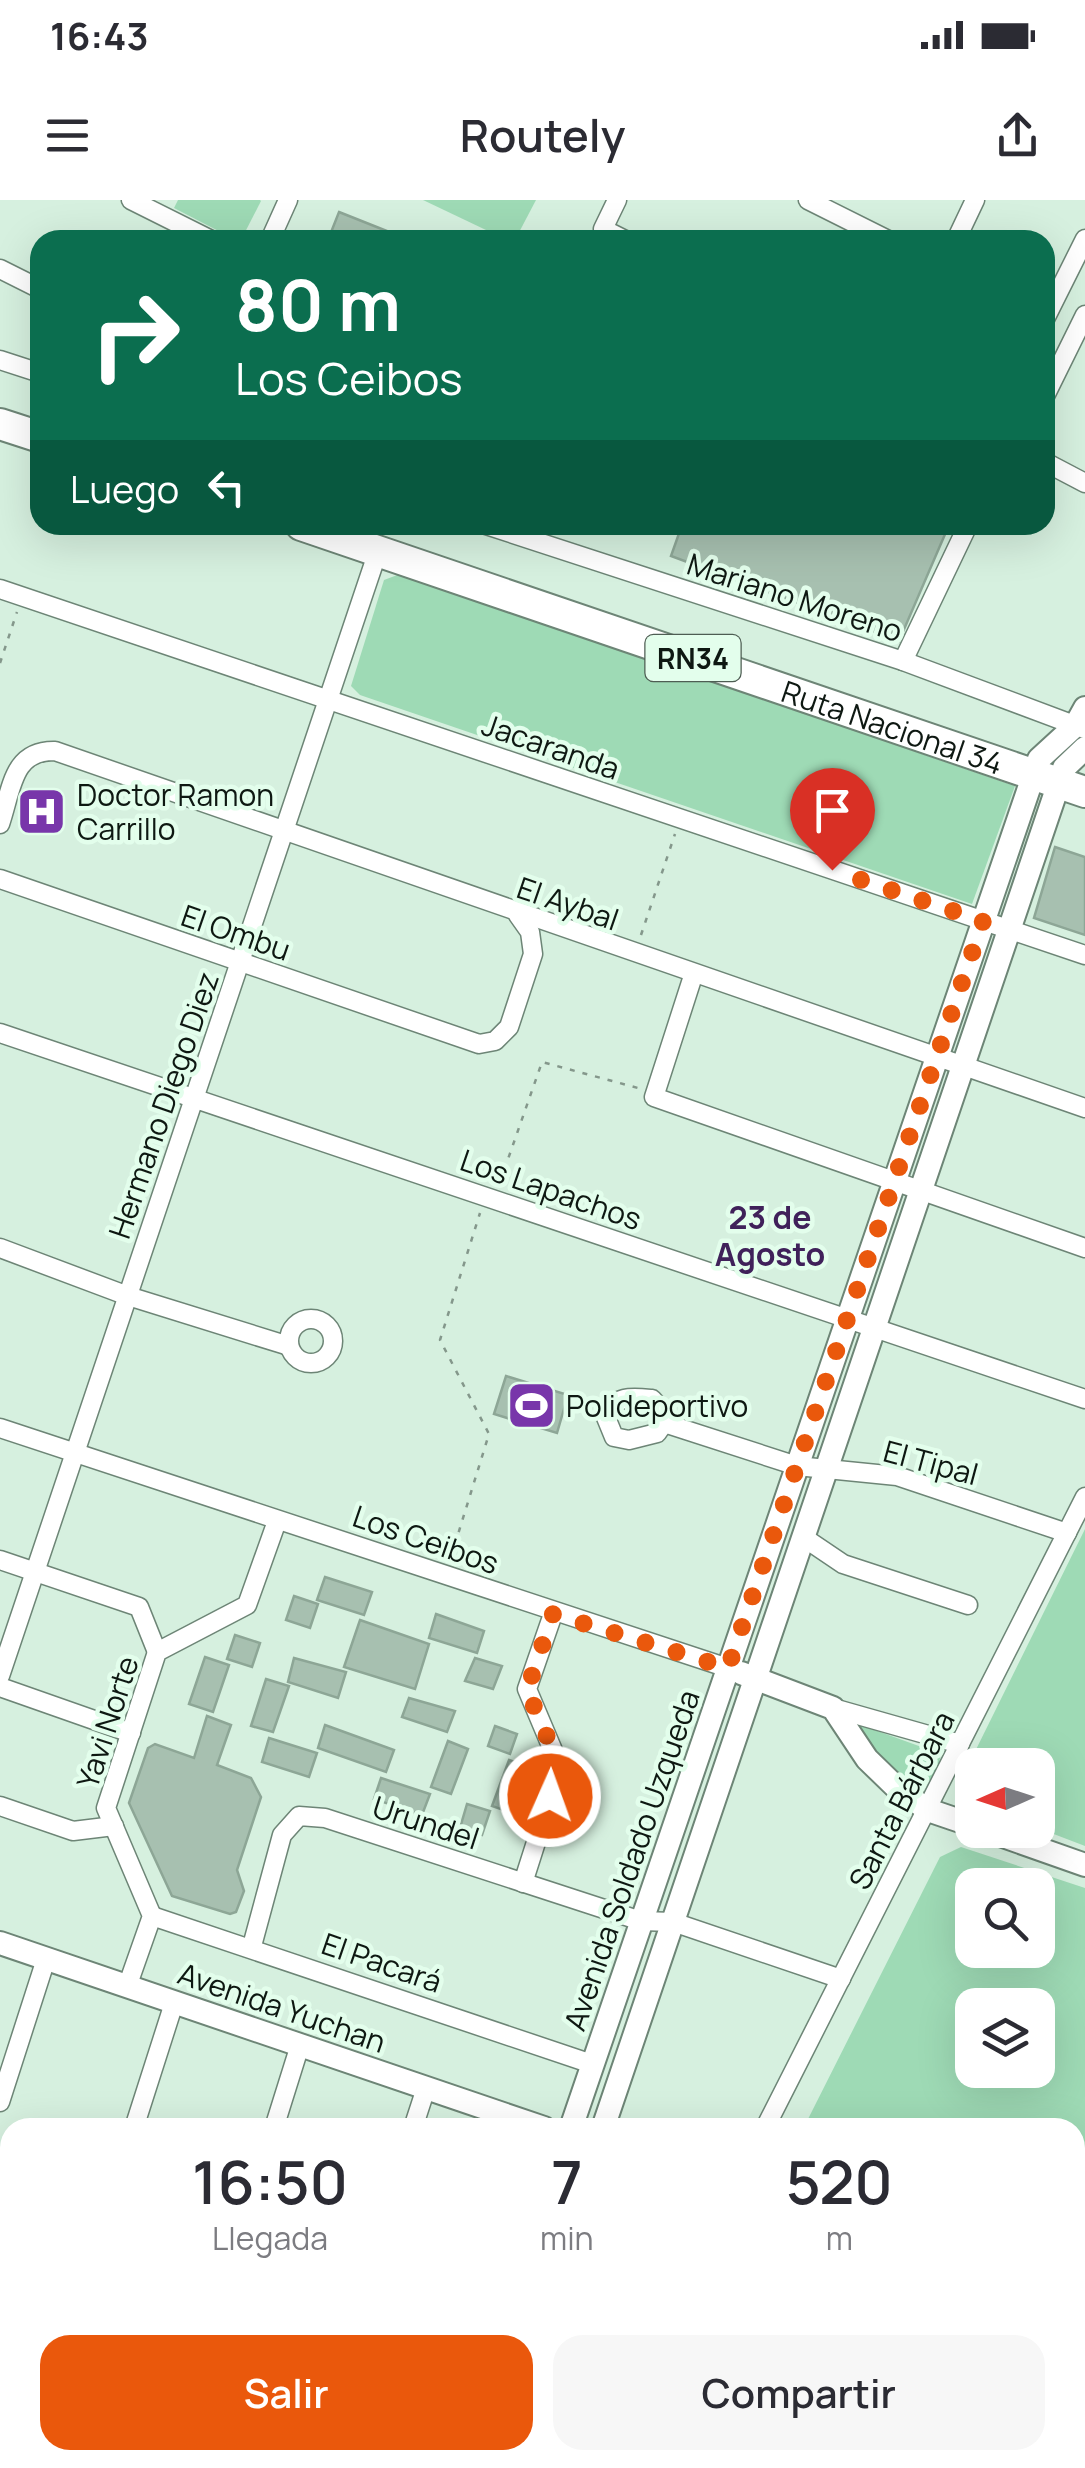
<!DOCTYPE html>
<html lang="es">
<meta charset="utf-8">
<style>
body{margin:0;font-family:Manrope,sans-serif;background:#f7f7f7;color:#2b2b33;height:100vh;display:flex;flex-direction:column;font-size:38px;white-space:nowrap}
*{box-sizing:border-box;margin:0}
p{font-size:32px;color:#7c7c81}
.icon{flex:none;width:55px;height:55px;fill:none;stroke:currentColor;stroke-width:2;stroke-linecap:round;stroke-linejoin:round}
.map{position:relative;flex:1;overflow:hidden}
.details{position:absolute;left:0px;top:1918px;width:1085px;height:352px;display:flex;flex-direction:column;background:#fff;border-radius:30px 30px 0 0;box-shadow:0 10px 40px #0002}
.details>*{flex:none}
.hud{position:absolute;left:30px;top:30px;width:1025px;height:305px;border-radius:30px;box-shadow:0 10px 40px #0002;background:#0b6e4f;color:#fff;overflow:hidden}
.needle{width:65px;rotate:267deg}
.controls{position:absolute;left:955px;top:1548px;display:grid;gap:20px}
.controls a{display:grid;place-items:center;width:100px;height:100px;border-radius:20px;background:#fff;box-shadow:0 10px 40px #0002;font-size:50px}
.pin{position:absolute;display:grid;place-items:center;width:85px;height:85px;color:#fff;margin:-102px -42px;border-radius:50% 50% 50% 0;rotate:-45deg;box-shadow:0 0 10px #0007}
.pin .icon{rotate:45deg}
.me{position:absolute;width:110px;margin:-55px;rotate:2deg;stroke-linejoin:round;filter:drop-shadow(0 0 8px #0008)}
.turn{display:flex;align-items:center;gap:35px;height:210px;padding:0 40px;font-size:45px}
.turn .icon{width:130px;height:130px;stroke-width:2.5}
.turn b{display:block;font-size:70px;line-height:85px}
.then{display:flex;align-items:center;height:95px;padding:0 40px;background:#0003;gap:20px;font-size:38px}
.eta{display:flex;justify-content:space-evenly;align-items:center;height:170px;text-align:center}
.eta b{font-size:60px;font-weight:600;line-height:70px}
.primary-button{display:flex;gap:20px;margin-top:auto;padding:20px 40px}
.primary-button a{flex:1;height:115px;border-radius:30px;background:#ea580c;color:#fff;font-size:40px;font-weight:600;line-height:115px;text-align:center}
.primary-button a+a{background:#f7f7f7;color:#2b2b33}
.status{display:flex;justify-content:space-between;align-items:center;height:70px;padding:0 50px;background:#fff;direction:ltr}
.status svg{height:28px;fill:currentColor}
header{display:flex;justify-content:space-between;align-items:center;height:130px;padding:0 40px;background:#fff;font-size:45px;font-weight:600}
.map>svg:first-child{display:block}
</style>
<div class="status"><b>16:43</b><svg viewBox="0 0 49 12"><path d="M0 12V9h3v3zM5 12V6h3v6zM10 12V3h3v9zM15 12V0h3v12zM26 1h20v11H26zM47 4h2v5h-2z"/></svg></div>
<header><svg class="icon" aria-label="menu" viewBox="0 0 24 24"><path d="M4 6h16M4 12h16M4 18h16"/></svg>Routely<svg class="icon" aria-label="share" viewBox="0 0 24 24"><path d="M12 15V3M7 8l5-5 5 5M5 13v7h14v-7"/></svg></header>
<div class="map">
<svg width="1085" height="2268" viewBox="0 0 1085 2268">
<rect width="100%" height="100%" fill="#d6f0df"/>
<g fill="#9edab5" fill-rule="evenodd">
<path d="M 178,0 L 260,0 L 261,1 L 241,40 L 236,40 L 174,8 Z"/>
<path d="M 423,0 L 536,0 L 515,40 L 507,40 Z"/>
<path d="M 400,374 L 1015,586 L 972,704 L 360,495 L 351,486 L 384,380 Z"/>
<path d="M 1085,1329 L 1085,1646 L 1038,1628 L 1038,1565 L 972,1565 L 972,1604 L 958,1598 L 955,1592 Z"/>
<path d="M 847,1520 L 941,1554 L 936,1576 L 924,1584 L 901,1577 Z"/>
<path d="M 961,1647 L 1085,1688 L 1085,2088 L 1075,2085 L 1075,1928 L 804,1927 L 940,1657 ZM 972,1685 L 1038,1685 L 1038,1750 L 972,1750 ZM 1038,1805 L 1038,1870 L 972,1870 L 972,1805 Z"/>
</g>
<g fill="#a7c0b0" stroke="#8da696" stroke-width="2.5">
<path d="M 339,12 L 407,39 L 406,40 L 328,40 Z"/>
<path d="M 682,325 L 949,325 L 899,441 L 671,356 Z"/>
<path d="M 1055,647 L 1085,657 L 1085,735 L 1034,718 Z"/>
<path d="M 506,1176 L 568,1195 L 557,1233 L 494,1214 Z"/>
<path d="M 325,1377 L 372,1392 L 364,1415 L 317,1400 Z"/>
<path d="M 294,1396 L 318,1404 L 310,1428 L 286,1420 Z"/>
<path d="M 436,1414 L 484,1431 L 477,1453 L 429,1438 Z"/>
<path d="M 360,1420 L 429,1444 L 415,1489 L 344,1467 Z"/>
<path d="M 235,1435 L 260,1443 L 252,1467 L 227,1459 Z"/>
<path d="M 205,1457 L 229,1465 L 213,1512 L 189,1504 Z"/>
<path d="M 294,1458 L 346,1472 L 338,1498 L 288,1482 Z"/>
<path d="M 475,1458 L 502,1466 L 493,1489 L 465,1481 Z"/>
<path d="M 266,1479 L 289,1486 L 273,1532 L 251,1526 Z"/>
<path d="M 409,1498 L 455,1511 L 447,1532 L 402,1517 Z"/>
<path d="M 207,1516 L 231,1525 L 217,1565 L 251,1578 L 261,1597 L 237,1670 L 244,1691 L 236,1712 L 230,1714 L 172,1696 L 129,1603 L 148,1548 L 155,1544 L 194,1558 Z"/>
<path d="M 325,1525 L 394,1550 L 386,1572 L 318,1548 Z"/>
<path d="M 495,1526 L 517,1534 L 510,1554 L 488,1546 Z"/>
<path d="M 269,1538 L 317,1553 L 309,1577 L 262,1562 Z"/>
<path d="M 448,1541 L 468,1549 L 451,1594 L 431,1587 Z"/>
<path d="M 509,1560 L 532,1568 L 515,1614 L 492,1606 Z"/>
<path d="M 381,1578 L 430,1594 L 422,1615 L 374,1599 Z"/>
<path d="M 467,1604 L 490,1611 L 482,1635 L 460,1628 Z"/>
</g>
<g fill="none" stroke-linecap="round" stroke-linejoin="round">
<defs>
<g id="minor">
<path d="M 131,0 L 211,40"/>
<path d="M 617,0 L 603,29 L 625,40"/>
<path d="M 808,0 L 888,40"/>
<path d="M 270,40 L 288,0"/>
<path d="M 956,40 L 975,0"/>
<path d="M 0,69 L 40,89"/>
<path d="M 1045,119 L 1085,39"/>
<path d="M 0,160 L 40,173"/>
<path d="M 1045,196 L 1085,115"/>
<path d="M 1045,262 L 1085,283"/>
<path d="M 486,325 L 903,461 L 1085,529"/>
<path d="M 0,389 L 1085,755"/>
<path d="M 903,461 L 968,325"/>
<path d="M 0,624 C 12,589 12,550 55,551 L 1085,908"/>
<path d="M 0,679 L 479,844 L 495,841 L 509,827 L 533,754 L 530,732 L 518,715"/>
<path d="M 693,776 L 654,897 L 1085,1048"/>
<path d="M 0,833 L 1085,1199"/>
<path d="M 0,1048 L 128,1096 L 289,1146"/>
<circle cx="311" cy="1141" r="22"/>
<path d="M 664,1223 L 657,1233 L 629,1240 L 614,1237 L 605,1215 C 616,1195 631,1197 652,1199 L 662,1210 L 664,1223 L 797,1266 L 897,1276 L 1067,1333"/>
<path d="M 0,1228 L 728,1468"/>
<path d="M 803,1337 L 843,1364 L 968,1405"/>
<path d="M 0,1360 L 139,1407 L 157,1452"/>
<path d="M 0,1476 L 378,351"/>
<path d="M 0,1487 L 131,1533"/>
<path d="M 833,1508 L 960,1544"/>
<path d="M 0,1606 L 73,1631 L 114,1626"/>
<path d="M 523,1683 L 560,1567 L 527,1489 L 553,1414"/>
<path d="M 152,1716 L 592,1864"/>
<path d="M 252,1746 L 282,1635 L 299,1616 L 325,1618 L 641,1721 L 673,1722 L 841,1779"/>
<path d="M 127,1787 L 152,1716 L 106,1608 L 157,1452 L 247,1405 L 277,1321"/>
<path d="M 0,1902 L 46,1759"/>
<path d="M 134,1928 L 174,1803"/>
<path d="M 274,1928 L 300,1845"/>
<path d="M 413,1928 L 426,1888"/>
<path d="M 765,1928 L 1085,1297"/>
<path d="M 0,2033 L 10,2036"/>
<path d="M 1075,2098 L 1085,2102"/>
<path d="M 0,2228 L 10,2232"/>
<path d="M 71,2260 L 88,2268"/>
<path d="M 722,2260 L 747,2268"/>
<path d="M 167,2268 L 169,2260"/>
<path d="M 304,2268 L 306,2260"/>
<path d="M 471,2268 L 474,2260"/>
<path d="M 635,2268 L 638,2260"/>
<path d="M 795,2268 L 798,2260"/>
<path d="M 954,2268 L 957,2260"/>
</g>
<g id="tertiary">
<path d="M 741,1473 L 833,1508 L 867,1559 L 898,1589 L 928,1610 L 972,1625"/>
<path d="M 986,1630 L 1085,1665"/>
<path d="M 0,1743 L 544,1928"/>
<path d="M 571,1928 L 1039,559 L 1075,526 L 1085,508"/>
<path d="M 603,1928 L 1064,568 L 1085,548"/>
</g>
<g id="trunk">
<path d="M 0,224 L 40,237"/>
<path id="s1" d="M 301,325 L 1085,592"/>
</g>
</defs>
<use href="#minor" stroke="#6d8576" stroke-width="21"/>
<use href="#tertiary" stroke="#6d8576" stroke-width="26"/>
<use href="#trunk" stroke="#6d8576" stroke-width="34"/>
<g stroke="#84978b" stroke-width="2.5" stroke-dasharray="5 8" stroke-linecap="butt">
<path d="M 0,463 L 17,412"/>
<path d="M 641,735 L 675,634"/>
<path d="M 500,982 L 542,862 L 638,888"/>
<path d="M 451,1357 L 489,1234 L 440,1140 L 480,1013"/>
</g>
<use href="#minor" stroke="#fff" stroke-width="18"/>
<use href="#tertiary" stroke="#fff" stroke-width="22"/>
<use href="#trunk" stroke="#fff" stroke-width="30"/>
</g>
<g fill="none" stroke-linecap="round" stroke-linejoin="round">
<path stroke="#ea580c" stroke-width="18" stroke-dasharray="0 32.4" d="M 550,1596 L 560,1567 L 527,1490 L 553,1414 L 728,1468 L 983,721 L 832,670"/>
</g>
<defs>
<symbol id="hospital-square" viewBox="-11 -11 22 22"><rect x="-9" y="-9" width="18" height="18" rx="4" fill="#7836aa" stroke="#e3feec"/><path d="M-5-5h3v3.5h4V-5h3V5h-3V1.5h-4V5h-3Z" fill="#fff"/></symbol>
<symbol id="stadium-square" viewBox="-11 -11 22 22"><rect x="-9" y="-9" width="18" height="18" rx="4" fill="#7836aa" stroke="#e3feec"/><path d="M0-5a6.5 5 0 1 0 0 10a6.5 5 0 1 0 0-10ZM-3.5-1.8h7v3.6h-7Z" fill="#fff"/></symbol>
</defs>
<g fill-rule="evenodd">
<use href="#hospital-square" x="14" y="584" width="55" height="55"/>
<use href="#stadium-square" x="504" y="1178" width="55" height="55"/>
</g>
<g text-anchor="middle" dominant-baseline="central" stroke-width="9" stroke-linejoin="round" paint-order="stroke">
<rect fill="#e3feec" stroke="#4e5d53" stroke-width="2.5" x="645.5" y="435" width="95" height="46" rx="8"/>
<g font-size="28" font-weight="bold" fill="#0e1812">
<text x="693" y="458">RN34</text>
</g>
<g font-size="30" fill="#0e1812" stroke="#e3feec">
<text transform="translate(795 397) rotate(18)">Mariano Moreno</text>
<text stroke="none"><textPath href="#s1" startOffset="625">Ruta Nacional 34</textPath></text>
<text transform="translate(551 546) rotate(19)">Jacaranda</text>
<text transform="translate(568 703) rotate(19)">El Aybal</text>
<text transform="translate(236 732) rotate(19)">El Ombu</text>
<text transform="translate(163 905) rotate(-71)">Hermano Diego Diez</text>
<text transform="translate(551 989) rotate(19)">Los Lapachos</text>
<text transform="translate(931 1262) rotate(15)">El Tipal</text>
<text transform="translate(426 1339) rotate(19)">Los Ceibos</text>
<text transform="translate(107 1522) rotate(-72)">Yavi Norte</text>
<text transform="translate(901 1600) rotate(-63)">Santa Bárbara</text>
<text transform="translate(426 1622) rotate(18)">Urundel</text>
<text transform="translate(631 1660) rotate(-71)">Avenida Soldado Uzqueda</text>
<text transform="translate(382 1762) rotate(19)">El Pacará</text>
<text transform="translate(282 1807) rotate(19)">Avenida Yuchan</text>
</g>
<g font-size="30" fill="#0e1812" stroke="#e3feec" text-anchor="start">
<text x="77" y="594">Doctor Ramon<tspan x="77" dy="34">Carrillo</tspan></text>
<text x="566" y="1205">Polideportivo</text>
</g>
<g font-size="32" font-weight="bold" fill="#40215a" stroke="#e3feec">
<text x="770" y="1017">23 de<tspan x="770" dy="37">Agosto</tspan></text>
</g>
</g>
</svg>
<div class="controls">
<a><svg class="needle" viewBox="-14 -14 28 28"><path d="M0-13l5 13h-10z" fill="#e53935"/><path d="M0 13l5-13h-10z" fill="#7c7c81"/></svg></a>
<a><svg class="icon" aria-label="search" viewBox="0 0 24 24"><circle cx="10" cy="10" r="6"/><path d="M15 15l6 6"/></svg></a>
<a><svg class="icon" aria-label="layers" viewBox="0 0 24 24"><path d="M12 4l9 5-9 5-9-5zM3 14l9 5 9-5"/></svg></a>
</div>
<div class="pin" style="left:832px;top:670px;background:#d93025"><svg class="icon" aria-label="arrive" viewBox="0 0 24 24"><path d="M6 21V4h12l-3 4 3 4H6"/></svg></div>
<svg class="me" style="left:550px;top:1596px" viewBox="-20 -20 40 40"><circle r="17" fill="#ea580c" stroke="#fff" stroke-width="3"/><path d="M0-11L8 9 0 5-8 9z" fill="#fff"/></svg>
<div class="hud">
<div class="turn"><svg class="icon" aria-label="right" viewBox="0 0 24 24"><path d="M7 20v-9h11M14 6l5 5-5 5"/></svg><div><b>80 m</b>Los Ceibos</div></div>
<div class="then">Luego<svg class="icon" aria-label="left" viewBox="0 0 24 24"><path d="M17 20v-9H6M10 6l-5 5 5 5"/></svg></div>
</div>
<section class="details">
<div class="eta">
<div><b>16:50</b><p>Llegada</p></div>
<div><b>7</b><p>min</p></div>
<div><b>520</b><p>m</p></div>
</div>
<div class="primary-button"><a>Salir</a><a>Compartir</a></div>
</section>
</div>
